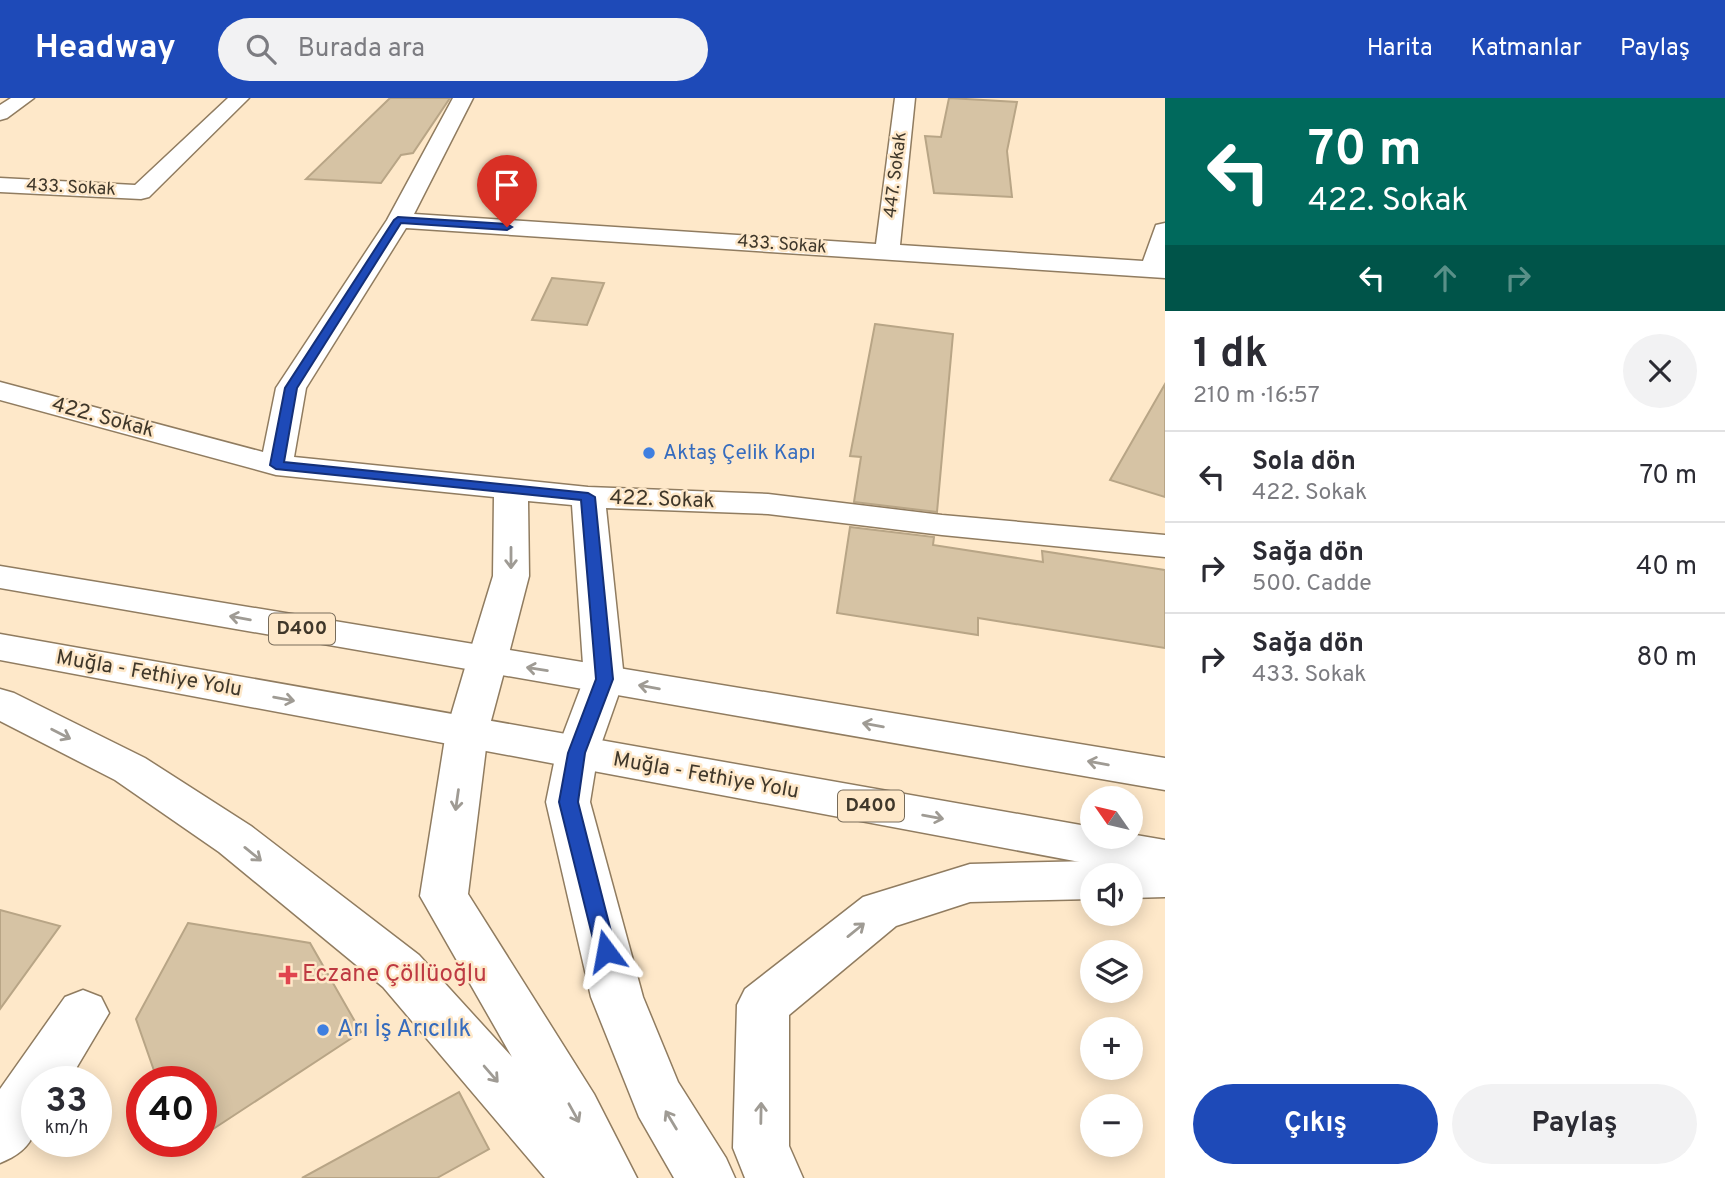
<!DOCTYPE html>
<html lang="tr">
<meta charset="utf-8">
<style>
body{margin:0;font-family:Overpass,sans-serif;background:#f2f2f3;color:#2b2b33;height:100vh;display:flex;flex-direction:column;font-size:26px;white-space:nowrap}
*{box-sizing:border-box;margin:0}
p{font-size:23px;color:#7c7c81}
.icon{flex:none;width:38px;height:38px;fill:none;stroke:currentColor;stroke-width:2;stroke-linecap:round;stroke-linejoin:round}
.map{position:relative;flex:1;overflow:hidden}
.drawer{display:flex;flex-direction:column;background:#fff;width:560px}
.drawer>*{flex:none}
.banner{background:#00695c;color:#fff;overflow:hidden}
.needle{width:46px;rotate:304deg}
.tools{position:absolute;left:1080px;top:688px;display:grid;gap:14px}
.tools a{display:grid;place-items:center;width:63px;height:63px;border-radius:50%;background:#fff;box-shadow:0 4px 18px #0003;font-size:35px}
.speed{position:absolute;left:21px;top:968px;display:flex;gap:14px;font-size:35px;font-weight:700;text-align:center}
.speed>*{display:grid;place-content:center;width:91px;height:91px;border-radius:50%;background:#fff;box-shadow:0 4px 18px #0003;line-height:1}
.speed small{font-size:18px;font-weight:400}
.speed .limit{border:10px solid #d22;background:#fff;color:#111}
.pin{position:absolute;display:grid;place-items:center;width:60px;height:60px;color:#fff;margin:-72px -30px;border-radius:50% 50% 50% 0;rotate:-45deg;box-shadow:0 0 7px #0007}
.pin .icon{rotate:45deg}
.me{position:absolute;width:77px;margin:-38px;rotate:347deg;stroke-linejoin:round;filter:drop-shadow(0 0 5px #0008)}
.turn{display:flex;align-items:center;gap:24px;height:147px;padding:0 28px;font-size:32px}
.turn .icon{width:91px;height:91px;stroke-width:2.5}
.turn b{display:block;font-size:49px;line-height:60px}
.lanes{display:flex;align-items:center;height:66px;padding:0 28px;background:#0003;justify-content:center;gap:35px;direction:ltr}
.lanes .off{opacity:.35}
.round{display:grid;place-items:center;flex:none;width:74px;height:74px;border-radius:37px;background:#f2f2f3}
.summary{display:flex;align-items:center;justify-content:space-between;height:119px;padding:0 28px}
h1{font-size:42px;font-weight:700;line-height:52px}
.primary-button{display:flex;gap:14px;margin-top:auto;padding:14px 28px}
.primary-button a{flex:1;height:80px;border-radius:42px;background:#1e4ab8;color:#fff;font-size:28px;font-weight:700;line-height:80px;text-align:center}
.primary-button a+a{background:#f2f2f3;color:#2b2b33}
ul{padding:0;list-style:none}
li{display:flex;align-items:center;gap:21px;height:91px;padding:0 28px;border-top:2px solid #e1e1e2}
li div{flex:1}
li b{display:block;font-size:26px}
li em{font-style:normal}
header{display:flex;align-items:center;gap:42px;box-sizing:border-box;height:98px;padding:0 35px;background:#1e4ab8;color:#fff}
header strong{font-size:33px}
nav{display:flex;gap:38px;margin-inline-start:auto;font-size:24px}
.search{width:490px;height:63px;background:#f2f2f3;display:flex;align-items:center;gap:18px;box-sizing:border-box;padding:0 24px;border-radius:38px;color:#7c7c81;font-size:26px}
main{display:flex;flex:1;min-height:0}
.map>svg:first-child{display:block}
</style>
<header>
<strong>Headway</strong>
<div class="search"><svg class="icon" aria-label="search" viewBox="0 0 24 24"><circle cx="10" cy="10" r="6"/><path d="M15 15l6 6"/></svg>Burada ara</div>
<nav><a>Harita</a><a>Katmanlar</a><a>Paylaş</a></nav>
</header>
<main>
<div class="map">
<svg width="1165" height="1080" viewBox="0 0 1165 1080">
<rect width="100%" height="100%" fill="#fee8c9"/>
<g fill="#d6c3a4" stroke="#b8a586" stroke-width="2">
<path d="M 390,0 L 450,0 L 413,55 L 401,57 L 381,85 L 306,81 Z"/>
<path d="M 949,0 L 1017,4 L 1007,53 L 1012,99 L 934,95 L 925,38 L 941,39 Z"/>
<path d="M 552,180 L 604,185 L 587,227 L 532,222 Z"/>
<path d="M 875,226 L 953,236 L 937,414 L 854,404 L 861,359 L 850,358 Z"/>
<path d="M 1165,286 L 1165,399 L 1110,382 Z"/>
<path d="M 850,429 L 934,439 L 933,447 L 1043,464 L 1042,453 L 1165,472 L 1165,550 L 978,520 L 978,537 L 837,515 Z"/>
<path d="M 0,812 L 60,828 L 0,911 Z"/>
<path d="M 188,825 L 310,845 L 361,934 L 201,1039 L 201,984 L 158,984 L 136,921 Z"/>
<path d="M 459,994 L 489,1051 L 437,1080 L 302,1080 Z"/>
</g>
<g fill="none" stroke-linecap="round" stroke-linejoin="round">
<defs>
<g id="street">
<path d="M 11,0 L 34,0 L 7,20 L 0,22 L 0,7 Z"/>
<path d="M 228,0 L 249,0 L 149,99 L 141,101 L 0,94 L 0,80 L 135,87 Z"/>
<path d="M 453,0 L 473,0 L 414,116 L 876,146 L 895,0 L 915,0 L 900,147 L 1143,163 L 1156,127 L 1165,125 L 1165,180 L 406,130 L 306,290 L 294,359 L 588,389 L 768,396 L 942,417 L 1165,437 L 1165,459 L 942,437 L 768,416 L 606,410 L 624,581 L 618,591 L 604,595 L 590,591 L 584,581 L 572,407 L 528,403 L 529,478 L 507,563 L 501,572 L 487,576 L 473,572 L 467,563 L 493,478 L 494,399 L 276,377 L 0,302 L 0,284 L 263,354 L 276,290 L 387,122 Z"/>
<path d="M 83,892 L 101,899 L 109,915 L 68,984 L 37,984 C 37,1023 43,1048 0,1065 L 0,991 L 65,899 Z"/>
</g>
<g id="secondary">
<path d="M 487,550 L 501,554 L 507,563 L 488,634 L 468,796 L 594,996 L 637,1080 L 545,1080 L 383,889 L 219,754 L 115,682 L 0,623 L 0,591 L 14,595 L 145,660 L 251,728 L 419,857 L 512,959 L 420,798 L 446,634 L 467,563 L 473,554 Z"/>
<path d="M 604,567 L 618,571 L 624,581 L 598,655 L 590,704 L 643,899 L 678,984 L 726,1060 L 735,1080 L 674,1080 L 639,1019 L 591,899 L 546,704 L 556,655 L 584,581 L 590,571 Z"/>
<path d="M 1165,761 L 1165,799 L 1130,800 L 1130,777 L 1092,777 L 1092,801 L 970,804 L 896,828 L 789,917 L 789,1048 L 803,1080 L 745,1080 L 733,1050 L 737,907 L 745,891 L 863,799 L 970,766 L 1092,763 L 1109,768 L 1111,773 L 1113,767 L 1130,762 Z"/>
</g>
<g id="highway">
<path d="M 0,468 L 1165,660 L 1165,692 L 0,490 Z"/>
<path d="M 0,536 L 1092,729 L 1092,738 L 1130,738 L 1130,736 L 1165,742 L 1165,780 L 0,562 Z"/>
</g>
</defs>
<use href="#street" stroke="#907c60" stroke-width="3"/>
<use href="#secondary" stroke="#907c60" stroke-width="3"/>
<use href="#highway" stroke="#907c60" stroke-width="3"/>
<use href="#street" fill="#fff" fill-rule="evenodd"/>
<use href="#secondary" fill="#fff" fill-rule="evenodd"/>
<use href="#highway" fill="#fff" fill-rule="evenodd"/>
</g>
<defs><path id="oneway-shaft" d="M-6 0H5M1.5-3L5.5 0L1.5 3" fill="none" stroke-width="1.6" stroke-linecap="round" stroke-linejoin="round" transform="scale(1.75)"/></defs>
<g stroke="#9f9b94">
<use href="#oneway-shaft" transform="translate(511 460) rotate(90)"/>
<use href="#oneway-shaft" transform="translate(240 520) rotate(-170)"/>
<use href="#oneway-shaft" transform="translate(537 571) rotate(-171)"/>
<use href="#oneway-shaft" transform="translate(649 589) rotate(-170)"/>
<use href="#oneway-shaft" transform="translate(284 601) rotate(10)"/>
<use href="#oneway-shaft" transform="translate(873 627) rotate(-170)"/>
<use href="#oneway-shaft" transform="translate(61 636) rotate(27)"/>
<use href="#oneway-shaft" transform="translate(1098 665) rotate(-170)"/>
<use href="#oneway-shaft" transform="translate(457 702) rotate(98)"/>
<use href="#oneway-shaft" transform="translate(933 719) rotate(10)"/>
<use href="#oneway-shaft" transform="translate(253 756) rotate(39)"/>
<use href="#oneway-shaft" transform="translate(856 832) rotate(-39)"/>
<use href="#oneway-shaft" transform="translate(491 976) rotate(49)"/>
<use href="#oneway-shaft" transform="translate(574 1015) rotate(61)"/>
<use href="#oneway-shaft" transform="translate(761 1015) rotate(-89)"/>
<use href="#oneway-shaft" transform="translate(671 1022) rotate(-121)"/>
</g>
<path fill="#1e4ab8" stroke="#143078" stroke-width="2" d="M 398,119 L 507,126 L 512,129 L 507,132 L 401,125 L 297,290 L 284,364 L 588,395 L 595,399 L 613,581 L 585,655 L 578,704 L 616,853 L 613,860 L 606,862 L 599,860 L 596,853 L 559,704 L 568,655 L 596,581 L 581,402 L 276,371 L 270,367 L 285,290 L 394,122 Z"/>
<g fill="#3f7fe0" stroke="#fee8c9" stroke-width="2.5">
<circle cx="649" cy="355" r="7"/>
<circle cx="323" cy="932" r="7"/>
</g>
<path fill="#e0444e" stroke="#fee8c9" stroke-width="2.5" d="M284.5 866.5h7v7h7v7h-7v7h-7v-7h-7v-7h7z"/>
<g text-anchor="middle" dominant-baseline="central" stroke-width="5" stroke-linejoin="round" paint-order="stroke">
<g font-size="18" fill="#3f372a" stroke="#fee8c9">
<text transform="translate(896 77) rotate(-83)">447. Sokak</text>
<text transform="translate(71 90) rotate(3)">433. Sokak</text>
<text transform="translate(782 147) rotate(4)">433. Sokak</text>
</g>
<g fill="#fee8c9" stroke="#786c5a" stroke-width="2">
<rect x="269" y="515.5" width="66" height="31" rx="5"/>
<rect x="838" y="692.5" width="66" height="31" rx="5"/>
</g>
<g font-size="19" font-weight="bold" fill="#3f372a">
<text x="302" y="531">D400</text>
<text x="871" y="708">D400</text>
</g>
<g font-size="21" fill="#3f372a" stroke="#fee8c9">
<text transform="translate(103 320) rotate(15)">422. Sokak</text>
<text transform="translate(662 402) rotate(2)">422. Sokak</text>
<text transform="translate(149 576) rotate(10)">Muğla - Fethiye Yolu</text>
<text transform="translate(706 678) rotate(10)">Muğla - Fethiye Yolu</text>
</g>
<g font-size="21" fill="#366cbe" stroke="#fee8c9" text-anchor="start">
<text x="663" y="355">Aktaş Çelik Kapı</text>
</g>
<g font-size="24" fill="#be3a42" stroke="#fee8c9" text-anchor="start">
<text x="302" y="877">Eczane Çöllüoğlu</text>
</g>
<g font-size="24" fill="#366cbe" stroke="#fee8c9" text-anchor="start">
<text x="337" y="932">Arı İş Arıcılık</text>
</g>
</g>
</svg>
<div class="tools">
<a><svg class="needle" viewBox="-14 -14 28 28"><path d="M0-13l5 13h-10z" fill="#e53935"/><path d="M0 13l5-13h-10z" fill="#7c7c81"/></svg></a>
<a><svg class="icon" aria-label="sound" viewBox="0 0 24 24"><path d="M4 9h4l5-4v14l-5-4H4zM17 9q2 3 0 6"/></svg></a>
<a><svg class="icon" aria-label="layers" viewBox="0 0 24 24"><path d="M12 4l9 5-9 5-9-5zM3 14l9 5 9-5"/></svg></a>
<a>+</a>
<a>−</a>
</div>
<div class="speed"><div>33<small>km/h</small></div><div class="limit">40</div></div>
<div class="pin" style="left:507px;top:129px;background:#d93025"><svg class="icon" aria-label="arrive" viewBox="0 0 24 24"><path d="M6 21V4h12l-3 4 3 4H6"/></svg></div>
<svg class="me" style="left:606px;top:853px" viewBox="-20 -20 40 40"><path d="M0-17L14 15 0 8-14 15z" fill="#1e4ab8" stroke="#fff" stroke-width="4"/></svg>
</div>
<section class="drawer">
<div class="banner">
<div class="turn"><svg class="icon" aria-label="left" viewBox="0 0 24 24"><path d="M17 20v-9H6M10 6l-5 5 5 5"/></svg><div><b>70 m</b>422. Sokak</div></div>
<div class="lanes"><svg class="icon" aria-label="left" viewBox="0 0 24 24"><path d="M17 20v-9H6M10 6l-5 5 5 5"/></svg><svg class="icon off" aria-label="ahead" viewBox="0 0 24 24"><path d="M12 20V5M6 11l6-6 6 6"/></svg><svg class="icon off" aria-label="right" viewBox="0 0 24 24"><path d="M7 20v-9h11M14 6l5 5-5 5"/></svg></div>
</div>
<div class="summary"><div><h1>1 dk</h1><p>210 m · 16:57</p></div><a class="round"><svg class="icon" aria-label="close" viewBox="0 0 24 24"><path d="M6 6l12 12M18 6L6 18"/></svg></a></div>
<ul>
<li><svg class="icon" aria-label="left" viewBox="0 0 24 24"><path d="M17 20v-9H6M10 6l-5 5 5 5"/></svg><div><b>Sola dön</b><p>422. Sokak</p></div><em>70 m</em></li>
<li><svg class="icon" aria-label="right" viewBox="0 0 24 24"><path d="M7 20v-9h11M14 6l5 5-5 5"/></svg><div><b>Sağa dön</b><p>500. Cadde</p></div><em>40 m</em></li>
<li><svg class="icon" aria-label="right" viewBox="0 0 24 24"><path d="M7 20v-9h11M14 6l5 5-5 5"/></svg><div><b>Sağa dön</b><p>433. Sokak</p></div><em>80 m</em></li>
</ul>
<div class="primary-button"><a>Çıkış</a><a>Paylaş</a></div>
</section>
</main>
